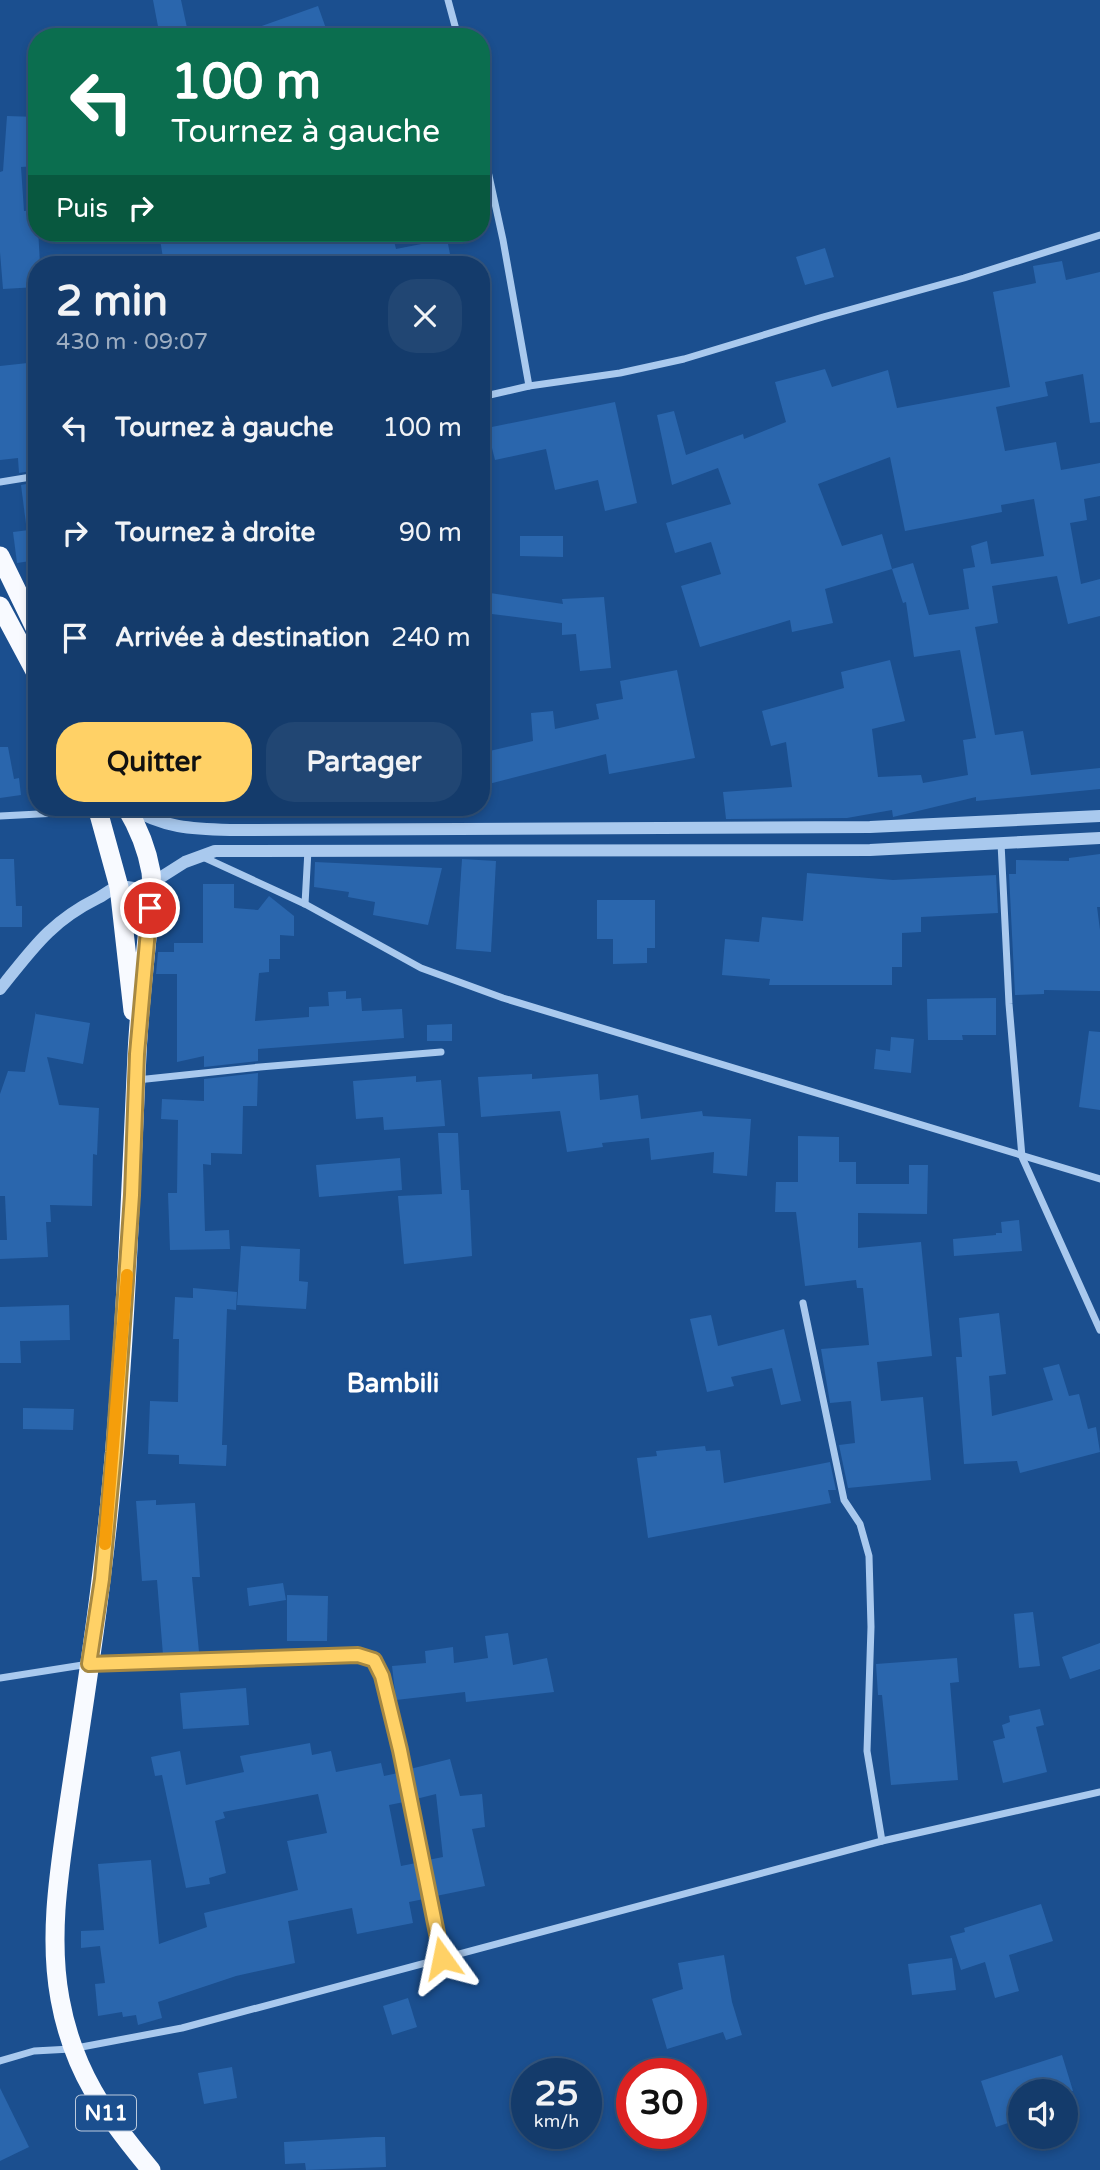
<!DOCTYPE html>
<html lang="fr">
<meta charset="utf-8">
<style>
body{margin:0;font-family:"Varela Round",sans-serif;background:#214673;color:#f1f3f6;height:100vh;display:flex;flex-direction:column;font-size:26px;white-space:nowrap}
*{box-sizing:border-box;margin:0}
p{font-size:23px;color:#9dadc1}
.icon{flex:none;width:38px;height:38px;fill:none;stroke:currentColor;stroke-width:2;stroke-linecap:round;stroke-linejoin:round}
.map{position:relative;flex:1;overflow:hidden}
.side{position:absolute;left:28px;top:256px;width:462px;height:560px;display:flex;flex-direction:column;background:#143b6b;border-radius:28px;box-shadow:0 4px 10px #0003,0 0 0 2px #33557e}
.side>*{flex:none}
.banner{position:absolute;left:28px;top:28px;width:462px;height:214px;border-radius:28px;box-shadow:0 4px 10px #0003,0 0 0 2px #33557e;background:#0b6e4f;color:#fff;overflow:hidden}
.buttons{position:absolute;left:1008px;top:2079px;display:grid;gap:14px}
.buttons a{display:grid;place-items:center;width:70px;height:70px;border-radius:50%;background:#143b6b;box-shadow:0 4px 10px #0003,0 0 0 2px #33557e;font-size:35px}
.speed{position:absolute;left:511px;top:2058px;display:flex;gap:14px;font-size:35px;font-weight:700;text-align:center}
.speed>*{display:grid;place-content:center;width:91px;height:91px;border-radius:50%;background:#143b6b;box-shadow:0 4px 10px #0003,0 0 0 2px #33557e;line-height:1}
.speed small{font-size:18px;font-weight:400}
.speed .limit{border:10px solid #d22;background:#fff;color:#111}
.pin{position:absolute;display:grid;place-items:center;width:60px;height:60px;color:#fff;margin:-30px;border:4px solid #fff;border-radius:50%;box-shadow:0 2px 7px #0007}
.me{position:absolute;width:77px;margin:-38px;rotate:348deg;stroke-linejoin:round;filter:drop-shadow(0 0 5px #0008)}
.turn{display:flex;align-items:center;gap:24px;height:147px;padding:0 28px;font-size:32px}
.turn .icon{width:91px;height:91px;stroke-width:2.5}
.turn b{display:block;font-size:49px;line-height:60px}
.then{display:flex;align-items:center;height:66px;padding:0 28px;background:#0003;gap:14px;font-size:26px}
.round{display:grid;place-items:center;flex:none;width:74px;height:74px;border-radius:28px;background:#214673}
.headline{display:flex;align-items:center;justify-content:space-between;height:119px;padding:0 28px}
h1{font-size:42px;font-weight:800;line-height:52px}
.button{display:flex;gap:14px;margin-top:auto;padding:14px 28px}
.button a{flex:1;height:80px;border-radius:28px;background:#ffd166;color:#111;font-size:28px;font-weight:800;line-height:80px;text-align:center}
.button a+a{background:#214673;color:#f1f3f6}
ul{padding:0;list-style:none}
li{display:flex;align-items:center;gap:21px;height:105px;padding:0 28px}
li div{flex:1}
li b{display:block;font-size:26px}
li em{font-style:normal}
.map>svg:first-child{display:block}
</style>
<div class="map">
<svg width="1100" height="2170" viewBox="0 0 1100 2170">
<rect width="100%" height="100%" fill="#1b4f8f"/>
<g fill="#2a66ad" fill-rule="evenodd">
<path d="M 153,0 L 181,0 L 189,37 L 160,37 Z"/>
<path d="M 318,6 L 329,37 L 239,37 L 239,34 Z"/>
<path d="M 7,116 L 37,117 L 37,166 L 21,167 L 24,211 L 37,210 L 40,264 L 37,264 L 37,287 L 3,289 L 0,252 L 0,172 L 3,171 Z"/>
<path d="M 159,233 L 220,233 L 222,244 L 258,236 L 260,243 L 303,233 L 392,233 L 396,249 L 447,239 L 452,264 L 164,264 Z"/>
<path d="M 825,248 L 834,277 L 805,285 L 796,257 Z"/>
<path d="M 1062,261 L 1066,280 L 1100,272 L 1100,422 L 1090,423 L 1083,374 L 1045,382 L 1048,396 L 996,407 L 1005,451 L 1056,442 L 1061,470 L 1100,463 L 1100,496 L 1084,499 L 1087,520 L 1070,523 L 1081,584 L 1100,579 L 1100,616 L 1068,624 L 1057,576 L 992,586 L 998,623 L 975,627 L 995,735 L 1023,731 L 1031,775 L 1100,768 L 1100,789 L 976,801 L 976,797 L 893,817 L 892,810 L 847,818 L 726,819 L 723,792 L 792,787 L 786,742 L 771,746 L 762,711 L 844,688 L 841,672 L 890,660 L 905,721 L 872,729 L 878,777 L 921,775 L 923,783 L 968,775 L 963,740 L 976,738 L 960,650 L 914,657 L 906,602 L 903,603 L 892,569 L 825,589 L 833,623 L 792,632 L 790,620 L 700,647 L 681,586 L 721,574 L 711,542 L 675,553 L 666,523 L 731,504 L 718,468 L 672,485 L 657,415 L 674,411 L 686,455 L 743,434 L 744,439 L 786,422 L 775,382 L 825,369 L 832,387 L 888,370 L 897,408 L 1010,387 L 993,292 L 1036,283 L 1033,266 ZM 890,457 L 905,531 L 1002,512 L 1001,505 L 1034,499 L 1044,556 L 991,564 L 987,541 L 971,546 L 975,567 L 963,569 L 969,609 L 929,615 L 913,563 L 892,569 L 882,534 L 842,546 L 818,484 Z"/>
<path d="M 37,362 L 37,470 L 19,473 L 18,458 L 0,460 L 0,366 Z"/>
<path d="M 615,402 L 637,503 L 605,511 L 598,480 L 555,490 L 546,449 L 495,460 L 487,428 Z"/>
<path d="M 37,482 L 37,523 L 26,524 L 21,485 Z"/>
<path d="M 37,529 L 37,560 L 17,563 L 13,532 Z"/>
<path d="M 520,536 L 563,536 L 563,557 L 520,556 Z"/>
<path d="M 490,593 L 563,604 L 562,599 L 604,597 L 611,668 L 580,671 L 576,634 L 562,635 L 562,623 L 484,613 Z"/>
<path d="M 677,670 L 695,758 L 609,774 L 606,754 L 481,786 L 481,753 L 533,741 L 531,713 L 553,711 L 555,729 L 599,719 L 596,704 L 623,699 L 620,681 Z"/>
<path d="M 0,747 L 8,747 L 14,779 L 19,778 L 21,795 L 0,798 Z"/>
<path d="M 1100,854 L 1100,907 L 1097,907 L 1100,930 L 1100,991 L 1044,990 L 1044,994 L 1015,995 L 1009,874 L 1016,874 L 1016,860 L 1069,861 L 1069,858 Z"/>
<path d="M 0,859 L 14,859 L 16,906 L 22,906 L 22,927 L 0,927 Z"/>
<path d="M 462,859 L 496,861 L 491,952 L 456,949 Z"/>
<path d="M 315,862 L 442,868 L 428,925 L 373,915 L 375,902 L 348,897 L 349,892 L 314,887 Z"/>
<path d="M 807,873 L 893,880 L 996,875 L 998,913 L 921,917 L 921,932 L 902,933 L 902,967 L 892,967 L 892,985 L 769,985 L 770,979 L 722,975 L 725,939 L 759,942 L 762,917 L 803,921 Z"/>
<path d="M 203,884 L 234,884 L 234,908 L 258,910 L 269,896 L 294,916 L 294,936 L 280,935 L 280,959 L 269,959 L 269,972 L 259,973 L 255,1021 L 309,1017 L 309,1007 L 329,1006 L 328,992 L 346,991 L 346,999 L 361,998 L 362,1011 L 402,1009 L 404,1038 L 258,1049 L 258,1061 L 204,1067 L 204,1056 L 177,1062 L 177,974 L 156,974 L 158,952 L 174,952 L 174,943 L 203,943 Z"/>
<path d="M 597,900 L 655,900 L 655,948 L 647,948 L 647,963 L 613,964 L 613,939 L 597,939 Z"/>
<path d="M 996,998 L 996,1035 L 962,1035 L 963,1040 L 928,1040 L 927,999 Z"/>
<path d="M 36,1011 L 36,1014 L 90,1023 L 83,1064 L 47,1057 L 59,1105 L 99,1108 L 97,1155 L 93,1154 L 92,1206 L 50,1205 L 51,1222 L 46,1222 L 48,1257 L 0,1259 L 0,1240 L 7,1240 L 5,1196 L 0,1196 L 0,1094 L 8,1071 L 25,1072 Z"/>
<path d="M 452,1024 L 452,1041 L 427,1041 L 427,1025 Z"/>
<path d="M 1089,1031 L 1100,1032 L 1100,1110 L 1079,1107 Z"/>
<path d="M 891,1037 L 914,1039 L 911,1073 L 874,1069 L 876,1049 L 890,1051 Z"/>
<path d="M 258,1073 L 257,1106 L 243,1106 L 242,1154 L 211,1153 L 211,1165 L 203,1164 L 205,1231 L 229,1230 L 230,1249 L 170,1250 L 168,1193 L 177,1193 L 178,1120 L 161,1119 L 162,1099 L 204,1101 L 204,1079 Z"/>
<path d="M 532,1074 L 532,1079 L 598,1074 L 600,1100 L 638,1095 L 641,1119 L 702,1111 L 703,1116 L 751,1119 L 747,1176 L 713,1173 L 714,1152 L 651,1160 L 649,1138 L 602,1143 L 603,1147 L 567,1152 L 560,1111 L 481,1117 L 478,1077 Z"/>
<path d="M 416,1076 L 416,1082 L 441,1080 L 445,1126 L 384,1130 L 383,1117 L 356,1119 L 353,1081 Z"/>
<path d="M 438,1133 L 458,1133 L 461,1190 L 469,1190 L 472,1256 L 404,1264 L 398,1196 L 442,1194 Z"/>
<path d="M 798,1136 L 839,1137 L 839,1162 L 856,1162 L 856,1184 L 909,1184 L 909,1165 L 928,1165 L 927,1214 L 858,1213 L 858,1248 L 921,1242 L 932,1356 L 877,1362 L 881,1401 L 923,1397 L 931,1480 L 848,1488 L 839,1445 L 855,1443 L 851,1401 L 830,1403 L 821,1349 L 869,1345 L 863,1288 L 857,1288 L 856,1280 L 805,1286 L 796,1212 L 775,1212 L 776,1182 L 798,1182 Z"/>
<path d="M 400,1158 L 402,1190 L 319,1197 L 316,1165 Z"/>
<path d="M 1019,1220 L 1022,1251 L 954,1256 L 953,1239 L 996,1235 L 996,1233 L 1002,1233 L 1001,1222 Z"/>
<path d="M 241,1246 L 300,1249 L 299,1281 L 308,1282 L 306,1309 L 237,1305 Z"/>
<path d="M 193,1288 L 237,1292 L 236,1310 L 227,1309 L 222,1445 L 227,1445 L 226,1466 L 179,1464 L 179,1455 L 148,1454 L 150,1401 L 178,1402 L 179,1339 L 173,1339 L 175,1297 L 193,1298 Z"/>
<path d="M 69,1305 L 70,1340 L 20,1341 L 21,1363 L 0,1363 L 0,1307 Z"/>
<path d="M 999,1313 L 1006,1374 L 989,1376 L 992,1416 L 1053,1400 L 1043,1368 L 1059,1364 L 1069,1396 L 1079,1394 L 1088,1429 L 1096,1427 L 1100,1452 L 1020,1473 L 1017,1461 L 964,1464 L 956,1357 L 962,1357 L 959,1318 Z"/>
<path d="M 711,1315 L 718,1346 L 784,1329 L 801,1401 L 781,1405 L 772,1368 L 731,1377 L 734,1386 L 707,1392 L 690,1319 Z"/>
<path d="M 23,1408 L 74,1409 L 73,1430 L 23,1429 Z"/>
<path d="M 705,1446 L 706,1451 L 720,1450 L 724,1483 L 830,1462 L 836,1490 L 828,1490 L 831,1503 L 648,1538 L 637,1458 L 657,1456 L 656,1451 Z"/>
<path d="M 156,1500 L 156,1505 L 195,1503 L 200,1577 L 192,1577 L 199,1652 L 163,1655 L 157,1580 L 142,1581 L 136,1501 Z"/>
<path d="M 283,1583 L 286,1600 L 249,1606 L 247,1588 Z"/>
<path d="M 287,1595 L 328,1596 L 327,1641 L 287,1641 Z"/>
<path d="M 1033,1612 L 1040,1666 L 1019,1668 L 1014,1614 Z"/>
<path d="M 508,1633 L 513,1665 L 547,1658 L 554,1692 L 466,1702 L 465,1692 L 396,1700 L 392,1666 L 426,1663 L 425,1651 L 453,1647 L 454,1663 L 488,1658 L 485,1636 Z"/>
<path d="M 1100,1643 L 1100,1669 L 1070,1679 L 1062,1657 Z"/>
<path d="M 957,1658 L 959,1682 L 950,1683 L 958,1780 L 891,1785 L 882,1695 L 878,1695 L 876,1664 Z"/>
<path d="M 246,1688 L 249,1725 L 183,1729 L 180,1693 Z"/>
<path d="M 1040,1709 L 1044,1725 L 1036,1727 L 1047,1772 L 1003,1783 L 993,1741 L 1005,1738 L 1002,1725 L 1010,1722 L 1009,1716 Z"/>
<path d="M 310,1743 L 312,1755 L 331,1751 L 336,1772 L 381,1763 L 384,1776 L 398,1773 L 404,1802 L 389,1805 L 401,1866 L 416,1863 L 424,1899 L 409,1902 L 413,1923 L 357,1934 L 352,1908 L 288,1921 L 295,1963 L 236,1976 L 158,2002 L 162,2018 L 138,2025 L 136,2015 L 123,2017 L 122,2012 L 98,2016 L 95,1984 L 105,1983 L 100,1946 L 81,1948 L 81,1931 L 104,1930 L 98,1864 L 151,1860 L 159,1944 L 207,1927 L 204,1913 L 298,1890 L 287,1841 L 327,1833 L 318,1794 L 223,1812 L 225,1818 L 215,1821 L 226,1873 L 209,1878 L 210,1884 L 186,1888 L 162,1775 L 155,1776 L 151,1757 L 180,1751 L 186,1785 L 244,1772 L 240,1756 Z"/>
<path d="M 450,1759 L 460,1796 L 482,1794 L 485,1827 L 472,1829 L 485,1886 L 436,1896 L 428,1860 L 443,1857 L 436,1794 L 416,1799 L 410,1769 Z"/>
<path d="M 1041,1904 L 1053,1941 L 1009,1955 L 1019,1991 L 995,1998 L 985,1962 L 961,1970 L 950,1936 L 965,1932 L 964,1928 Z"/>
<path d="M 724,1955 L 732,2002 L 742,2035 L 726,2040 L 723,2032 L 667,2049 L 652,1999 L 683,1989 L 678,1963 Z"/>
<path d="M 952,1958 L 956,1990 L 912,1995 L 908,1964 Z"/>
<path d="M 408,1998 L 417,2027 L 392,2035 L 383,2006 Z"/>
<path d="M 1062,2055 L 1073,2091 L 1020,2091 L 1020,2119 L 996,2127 L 981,2081 Z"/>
<path d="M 232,2067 L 237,2098 L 204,2104 L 198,2073 Z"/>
<path d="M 0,2088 L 29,2147 L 0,2161 Z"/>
<path d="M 375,2137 L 385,2137 L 386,2167 L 306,2170 L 305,2163 L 285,2164 L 284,2142 Z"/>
</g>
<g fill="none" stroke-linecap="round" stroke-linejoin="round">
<g stroke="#a9c9ee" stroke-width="7">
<path d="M 448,0 L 458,37"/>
<path d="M 481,139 L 503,240 L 529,386"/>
<path d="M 481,397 L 529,386 L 620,373 L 684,359 L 823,317 L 964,278 L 1100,235"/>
<path d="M 0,482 L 37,476"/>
<path d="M 0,816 L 97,811"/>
<path d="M 1001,843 L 1009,1004 L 1022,1157 L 1100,1330"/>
<path d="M 203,857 L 305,904 L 421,968 L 503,998 L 1100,1179"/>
<path d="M 305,904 L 308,850"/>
<path d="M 137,1080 L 260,1067 L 441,1052"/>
<path d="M 803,1303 L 844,1500 L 860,1524 L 869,1556 L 871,1627 L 867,1751 L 882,1841"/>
<path d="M 0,1678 L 89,1664 L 358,1655 L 375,1660 L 382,1676 L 400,1750 L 442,1958"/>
<path d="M 0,2061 L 34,2051 L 71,2049 L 182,2028 L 882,1841 L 1100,1792"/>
</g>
<g stroke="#a9c9ee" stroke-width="12">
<path d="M 130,807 C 162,828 193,829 230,830 L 870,827 L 1100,816"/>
<path d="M 0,989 C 33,948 50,922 98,898 C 104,895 111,889 117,887 C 126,885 134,890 144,888 L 185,862 L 215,851 L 870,850 L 1100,838"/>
</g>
<g stroke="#f8faff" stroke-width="19">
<path d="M 0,556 L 37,632"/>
<path d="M 0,606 L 37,675"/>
<path d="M 97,807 L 119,887 L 133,1011"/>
<path d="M 126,807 C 138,827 147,849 151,872 C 153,890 149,910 148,928 C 144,970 139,1012 137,1054 C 129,1230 123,1406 101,1580 C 92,1655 80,1729 69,1803 C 60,1867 48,1934 60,1999 C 73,2071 105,2115 151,2170"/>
</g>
</g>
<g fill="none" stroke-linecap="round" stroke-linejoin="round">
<defs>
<path id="route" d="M 150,908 L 137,1054 L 132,1195 L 114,1452 L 102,1579 L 89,1664 L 358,1655 L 374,1660 L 382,1676 L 400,1750 L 442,1958"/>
</defs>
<use href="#route" stroke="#a68842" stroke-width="18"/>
<use href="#route" stroke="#ffd166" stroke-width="12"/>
<path stroke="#f59e0b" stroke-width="12" d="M 105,1544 L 127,1275"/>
</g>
<g text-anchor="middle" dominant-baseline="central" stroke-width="7" stroke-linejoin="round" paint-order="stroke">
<rect fill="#1b4f8f" stroke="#bbcadd" stroke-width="2" x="76" y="2095.5" width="60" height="35" rx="5"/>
<g font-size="21" font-weight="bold" fill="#fff">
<text x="106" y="2113">N11</text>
</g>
<g font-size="26" font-weight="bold" fill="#fff" stroke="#1b4f8f">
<text x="393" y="1383">Bambili</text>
</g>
</g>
</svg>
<div class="buttons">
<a><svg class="icon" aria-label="sound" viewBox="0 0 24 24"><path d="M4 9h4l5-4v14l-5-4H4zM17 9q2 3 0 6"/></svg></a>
</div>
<div class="speed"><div>25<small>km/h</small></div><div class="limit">30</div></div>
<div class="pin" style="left:150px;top:908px;background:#d93025"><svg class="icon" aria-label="arrive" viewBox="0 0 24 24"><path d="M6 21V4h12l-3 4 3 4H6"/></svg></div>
<svg class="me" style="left:442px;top:1958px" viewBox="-20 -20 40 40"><path d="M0-17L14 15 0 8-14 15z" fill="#ffd166" stroke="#fff" stroke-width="4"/></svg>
<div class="banner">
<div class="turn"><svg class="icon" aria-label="left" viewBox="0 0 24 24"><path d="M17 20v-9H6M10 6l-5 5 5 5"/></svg><div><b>100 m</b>Tournez à gauche</div></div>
<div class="then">Puis<svg class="icon" aria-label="right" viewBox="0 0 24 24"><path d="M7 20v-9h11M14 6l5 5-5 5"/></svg></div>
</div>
<section class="side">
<div class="headline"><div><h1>2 min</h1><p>430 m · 09:07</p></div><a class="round"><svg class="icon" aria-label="close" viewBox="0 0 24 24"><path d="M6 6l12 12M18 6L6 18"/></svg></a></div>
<ul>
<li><svg class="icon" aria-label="left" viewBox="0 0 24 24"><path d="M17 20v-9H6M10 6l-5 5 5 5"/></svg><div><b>Tournez à gauche</b></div><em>100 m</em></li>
<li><svg class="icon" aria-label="right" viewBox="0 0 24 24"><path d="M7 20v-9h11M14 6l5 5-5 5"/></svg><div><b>Tournez à droite</b></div><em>90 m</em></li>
<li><svg class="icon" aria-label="arrive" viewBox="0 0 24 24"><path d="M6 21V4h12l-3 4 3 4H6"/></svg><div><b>Arrivée à destination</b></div><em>240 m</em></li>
</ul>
<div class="button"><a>Quitter</a><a>Partager</a></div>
</section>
</div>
